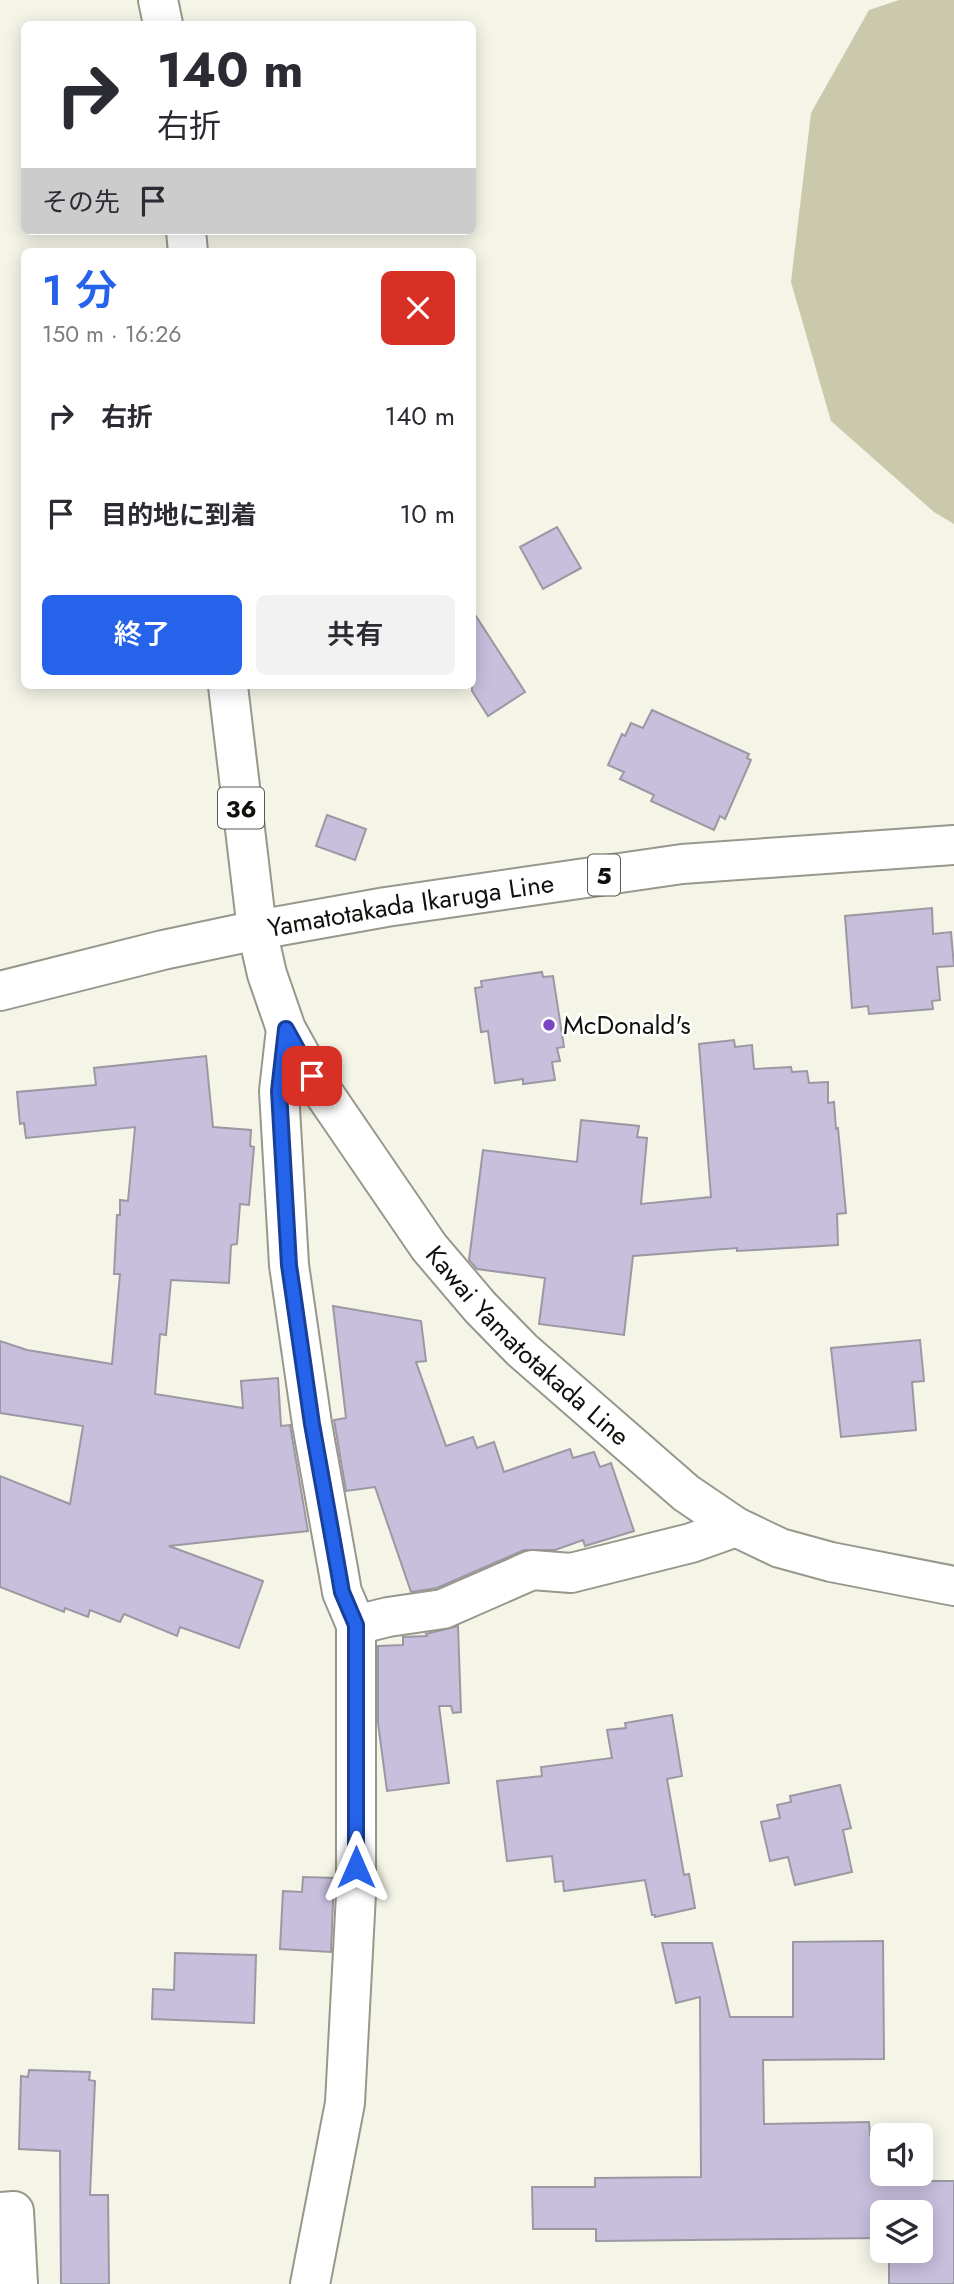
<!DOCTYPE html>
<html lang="ja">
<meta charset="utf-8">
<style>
body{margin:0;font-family:Jost,"Noto Sans JP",sans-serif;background:#f2f2f3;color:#2b2b33;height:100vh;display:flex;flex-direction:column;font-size:26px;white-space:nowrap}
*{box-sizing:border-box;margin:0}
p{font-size:23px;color:#7c7c81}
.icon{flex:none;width:38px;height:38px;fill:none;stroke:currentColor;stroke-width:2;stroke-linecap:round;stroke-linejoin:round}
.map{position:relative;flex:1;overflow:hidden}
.drawer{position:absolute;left:21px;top:248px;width:455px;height:441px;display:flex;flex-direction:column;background:#fff;border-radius:10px;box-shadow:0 4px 18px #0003}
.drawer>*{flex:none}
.hud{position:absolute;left:21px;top:21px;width:455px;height:214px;border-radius:10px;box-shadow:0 4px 18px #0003;background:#fff;color:#2b2b33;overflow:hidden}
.buttons{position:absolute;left:870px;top:2123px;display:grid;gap:14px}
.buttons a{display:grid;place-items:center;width:63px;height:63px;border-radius:10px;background:#fff;box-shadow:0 4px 18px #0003;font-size:35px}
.pin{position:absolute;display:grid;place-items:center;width:60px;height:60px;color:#fff;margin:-30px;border-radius:14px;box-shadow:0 4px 10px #0006}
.me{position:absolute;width:77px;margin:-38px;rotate:0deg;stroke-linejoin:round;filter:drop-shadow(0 0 5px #0008)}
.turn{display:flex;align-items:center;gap:24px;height:147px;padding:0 21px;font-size:32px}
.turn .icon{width:91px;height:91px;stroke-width:2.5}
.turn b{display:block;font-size:49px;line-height:60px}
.then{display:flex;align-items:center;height:66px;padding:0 21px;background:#0003;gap:14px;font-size:26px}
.round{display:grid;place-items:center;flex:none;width:74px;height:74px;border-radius:10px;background:#f2f2f3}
.headline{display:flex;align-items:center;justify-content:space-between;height:119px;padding:0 21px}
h1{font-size:42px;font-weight:600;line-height:52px;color:#2563eb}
.cta{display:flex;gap:14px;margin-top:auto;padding:14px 21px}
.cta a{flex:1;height:80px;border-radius:10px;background:#2563eb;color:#fff;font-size:28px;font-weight:600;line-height:80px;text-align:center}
.cta a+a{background:#f2f2f3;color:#2b2b33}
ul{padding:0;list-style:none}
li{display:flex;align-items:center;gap:21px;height:98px;padding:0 21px}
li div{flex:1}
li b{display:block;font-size:26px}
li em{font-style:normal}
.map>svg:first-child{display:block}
</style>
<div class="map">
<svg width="954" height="2284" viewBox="0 0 954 2284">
<rect width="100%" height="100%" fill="#f4f4e7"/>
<path fill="#cbc9ab" d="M 899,0 L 954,0 L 954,524 L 934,512 L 831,421 L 791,282 L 811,113 L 869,10 Z"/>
<g fill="#c8bfdd" stroke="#9a98a2" stroke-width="2">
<path d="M 557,527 L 581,568 L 543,589 L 520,547 Z"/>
<path d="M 472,610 L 525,692 L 488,716 L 472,691 Z"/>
<path d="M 652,710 L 749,754 L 747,758 L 751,760 L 725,819 L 720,816 L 714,830 L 651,801 L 654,795 L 620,779 L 624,772 L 608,765 L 622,734 L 625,736 L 631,723 L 643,728 Z"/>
<path d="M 327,815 L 366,829 L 355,860 L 316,846 Z"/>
<path d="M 932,908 L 933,934 L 951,932 L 954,966 L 937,967 L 940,1000 L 932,1001 L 933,1009 L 869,1014 L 868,1006 L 852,1008 L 845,916 Z"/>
<path d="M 542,972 L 543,977 L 553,976 L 564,1047 L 557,1048 L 560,1061 L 552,1062 L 555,1080 L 523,1084 L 523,1079 L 495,1083 L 488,1031 L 481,1032 L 475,988 L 482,987 L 481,981 Z"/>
<path d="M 734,1040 L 735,1047 L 752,1045 L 754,1069 L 791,1067 L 792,1072 L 807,1071 L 809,1083 L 828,1082 L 828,1103 L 834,1102 L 836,1129 L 838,1128 L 846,1213 L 837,1214 L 838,1245 L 737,1251 L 737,1248 L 633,1256 L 624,1335 L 539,1324 L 545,1278 L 477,1269 L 469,1260 L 483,1150 L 577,1162 L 581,1120 L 639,1126 L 637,1137 L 647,1138 L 641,1204 L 711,1197 L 699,1044 Z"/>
<path d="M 206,1056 L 213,1127 L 251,1130 L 250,1146 L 254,1147 L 249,1205 L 240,1204 L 237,1244 L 231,1245 L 229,1283 L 171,1280 L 166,1335 L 160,1334 L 155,1394 L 243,1408 L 241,1381 L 278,1378 L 281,1426 L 290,1425 L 308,1531 L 169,1546 L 263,1581 L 239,1648 L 180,1627 L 177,1636 L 124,1614 L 120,1622 L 90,1610 L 88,1617 L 65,1608 L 64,1612 L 0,1587 L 0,1476 L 70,1504 L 83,1426 L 0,1413 L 0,1341 L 27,1350 L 112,1364 L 120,1274 L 114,1274 L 117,1215 L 120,1215 L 120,1200 L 128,1201 L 135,1127 L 26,1138 L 24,1123 L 20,1124 L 17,1092 L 96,1085 L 94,1068 Z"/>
<path d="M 333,1306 L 421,1321 L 426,1361 L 416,1362 L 446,1446 L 473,1437 L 477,1448 L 494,1442 L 504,1472 L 570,1449 L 573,1458 L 594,1452 L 600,1467 L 611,1463 L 634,1531 L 585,1546 L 583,1540 L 555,1550 L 524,1550 L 437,1588 L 411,1592 L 375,1487 L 346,1491 L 334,1420 L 346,1418 Z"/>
<path d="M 920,1340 L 924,1381 L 912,1382 L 916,1430 L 841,1437 L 831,1348 Z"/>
<path d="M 458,1626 L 461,1712 L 453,1713 L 451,1706 L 439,1706 L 449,1783 L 387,1791 L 378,1723 L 378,1646 L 403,1645 L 403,1637 L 427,1636 L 426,1634 Z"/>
<path d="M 672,1715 L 682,1776 L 667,1779 L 684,1875 L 689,1874 L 695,1908 L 655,1917 L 655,1915 L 652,1915 L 645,1880 L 564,1891 L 563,1881 L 555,1882 L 552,1856 L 507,1861 L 497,1781 L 542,1776 L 541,1767 L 612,1758 L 607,1730 L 626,1728 L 625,1723 Z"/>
<path d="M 840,1785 L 851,1828 L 843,1830 L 852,1872 L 795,1885 L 788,1857 L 770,1861 L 761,1822 L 780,1818 L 777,1805 L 791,1802 L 790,1796 Z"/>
<path d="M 303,1877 L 334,1878 L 331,1952 L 280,1949 L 283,1891 L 302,1892 Z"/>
<path d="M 883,1941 L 884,2059 L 763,2060 L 764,2124 L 869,2122 L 870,2135 L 894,2134 L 882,2135 L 882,2174 L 895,2174 L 895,2181 L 954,2181 L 954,2284 L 889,2284 L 889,2250 L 920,2250 L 920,2212 L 882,2212 L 882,2238 L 596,2241 L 596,2229 L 533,2229 L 532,2187 L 595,2187 L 595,2178 L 701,2177 L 700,1997 L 676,2003 L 662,1943 L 712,1943 L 730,2017 L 793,2017 L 793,1942 Z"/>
<path d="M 175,1953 L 256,1955 L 254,2023 L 152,2019 L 153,1989 L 174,1990 Z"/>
<path d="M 29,2070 L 90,2072 L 89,2080 L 95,2081 L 90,2195 L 108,2195 L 109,2284 L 61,2284 L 60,2151 L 19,2149 L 21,2076 L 28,2077 Z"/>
</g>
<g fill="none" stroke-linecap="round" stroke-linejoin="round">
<defs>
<g id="street">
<path d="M 286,1029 L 279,1091 L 289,1265 L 312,1424 L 338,1569 L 342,1592 L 356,1625 L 356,1894 L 345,2103 L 310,2284"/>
<path d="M 356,1625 L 388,1617 L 443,1609 L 532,1570 L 571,1573 L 691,1543 L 736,1527"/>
<path d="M 0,2212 L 14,2211 L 18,2284"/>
</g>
<g id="secondary">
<path id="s1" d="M 257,930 L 267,974 L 286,1029 L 312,1076 L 429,1247 L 480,1307 L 522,1350 L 686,1493 L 736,1527 L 780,1548 L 831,1562 L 954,1586"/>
</g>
<g id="primary">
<path d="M 158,0 L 163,24"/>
<path d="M 186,231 L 188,252"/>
<path d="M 228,686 L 257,930"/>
<path id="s2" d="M 0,991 L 163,950 L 257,930 L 386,907 L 682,864 L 954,845"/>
</g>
</defs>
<use href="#street" stroke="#98978c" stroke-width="42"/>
<use href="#secondary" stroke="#98978c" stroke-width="42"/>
<use href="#primary" stroke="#98978c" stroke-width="42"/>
<use href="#street" stroke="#fff" stroke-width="38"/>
<use href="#secondary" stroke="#fff" stroke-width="38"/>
<use href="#primary" stroke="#fff" stroke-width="38"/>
</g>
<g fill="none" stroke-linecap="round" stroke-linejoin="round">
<defs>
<path id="route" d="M 312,1076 L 286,1029 L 279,1091 L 289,1265 L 312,1424 L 338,1569 L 342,1592 L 356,1625 L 356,1867"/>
</defs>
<use href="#route" stroke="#184099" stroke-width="18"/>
<use href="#route" stroke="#2563eb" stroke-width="12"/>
</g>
<circle fill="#7847bf" stroke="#fff" stroke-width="2.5" cx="549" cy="1025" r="7"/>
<g text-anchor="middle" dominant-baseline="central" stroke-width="5" stroke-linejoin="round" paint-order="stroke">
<g fill="#fff" stroke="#585855" stroke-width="2">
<rect x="218" y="787.5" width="46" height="41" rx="5"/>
<rect x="588" y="854.5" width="32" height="41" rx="5"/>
</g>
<g font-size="24" font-weight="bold" fill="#10100c">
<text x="241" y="808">36</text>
<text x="604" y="875">5</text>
</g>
<g font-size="26" fill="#10100c" stroke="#fff">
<text stroke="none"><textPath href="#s2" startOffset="420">Yamatotakada Ikaruga Line</textPath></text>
<text stroke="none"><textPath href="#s1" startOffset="504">Kawai Yamatotakada Line</textPath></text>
</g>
<g font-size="26" fill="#10100c" stroke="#fff" text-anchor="start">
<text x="563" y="1025">McDonald's</text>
</g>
</g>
</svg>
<div class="buttons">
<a><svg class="icon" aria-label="sound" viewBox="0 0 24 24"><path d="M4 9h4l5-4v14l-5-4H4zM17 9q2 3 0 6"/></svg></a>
<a><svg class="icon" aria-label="layers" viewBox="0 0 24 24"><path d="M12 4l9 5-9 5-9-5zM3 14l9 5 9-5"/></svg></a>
</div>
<div class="pin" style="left:312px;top:1076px;background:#d93025"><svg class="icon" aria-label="arrive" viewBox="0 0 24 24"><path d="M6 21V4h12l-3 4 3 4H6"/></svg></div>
<svg class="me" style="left:356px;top:1867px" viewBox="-20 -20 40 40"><path d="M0-17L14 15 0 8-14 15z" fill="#2563eb" stroke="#fff" stroke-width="4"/></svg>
<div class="hud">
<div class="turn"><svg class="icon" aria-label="right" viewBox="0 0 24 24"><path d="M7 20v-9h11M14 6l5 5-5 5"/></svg><div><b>140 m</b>右折</div></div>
<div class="then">その先<svg class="icon" aria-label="arrive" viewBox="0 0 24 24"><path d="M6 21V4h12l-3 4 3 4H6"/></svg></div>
</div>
<section class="drawer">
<div class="headline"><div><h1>1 分</h1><p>150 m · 16:26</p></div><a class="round" style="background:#d93025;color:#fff"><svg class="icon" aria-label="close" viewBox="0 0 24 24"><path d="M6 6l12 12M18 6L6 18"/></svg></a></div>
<ul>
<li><svg class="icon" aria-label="right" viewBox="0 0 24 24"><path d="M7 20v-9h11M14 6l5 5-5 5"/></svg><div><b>右折</b></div><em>140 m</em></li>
<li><svg class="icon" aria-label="arrive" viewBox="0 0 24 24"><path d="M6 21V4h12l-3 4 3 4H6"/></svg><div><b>目的地に到着</b></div><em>10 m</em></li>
</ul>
<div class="cta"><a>終了</a><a>共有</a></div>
</section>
</div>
